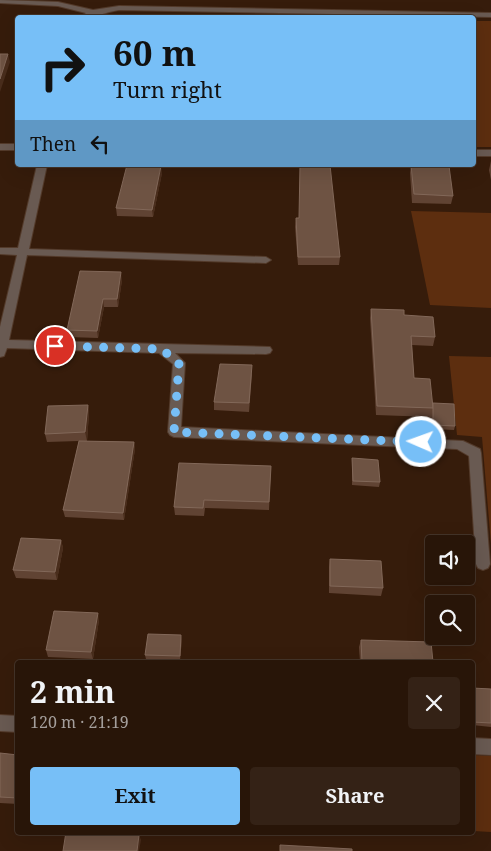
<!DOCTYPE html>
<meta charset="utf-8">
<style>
body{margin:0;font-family:"Noto Serif",serif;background:#342216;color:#f1f3f6;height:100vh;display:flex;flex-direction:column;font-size:19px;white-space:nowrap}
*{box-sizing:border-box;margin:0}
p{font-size:16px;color:#a59f9c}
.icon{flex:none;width:28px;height:28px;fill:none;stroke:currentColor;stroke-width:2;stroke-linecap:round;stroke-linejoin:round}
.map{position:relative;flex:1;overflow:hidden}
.drawer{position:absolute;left:15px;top:660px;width:460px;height:175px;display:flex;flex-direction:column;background:#281508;border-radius:5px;box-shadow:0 5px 20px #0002,0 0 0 1px #443429}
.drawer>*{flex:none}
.guide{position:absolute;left:15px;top:15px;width:461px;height:152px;border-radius:5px;box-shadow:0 5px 20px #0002,0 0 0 1px #443429;background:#77bff7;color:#111;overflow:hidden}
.controls{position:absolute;left:425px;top:535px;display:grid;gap:10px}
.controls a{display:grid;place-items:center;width:50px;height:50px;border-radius:5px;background:#281508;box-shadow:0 5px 20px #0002,0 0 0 1px #443429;font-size:25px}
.pin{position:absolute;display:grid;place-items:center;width:42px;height:42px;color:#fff;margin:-21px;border:2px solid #fff;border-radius:50%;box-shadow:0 1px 5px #0007}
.me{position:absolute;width:55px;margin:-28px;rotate:272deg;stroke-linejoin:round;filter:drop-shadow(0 0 4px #0008)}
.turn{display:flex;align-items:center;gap:18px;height:105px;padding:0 15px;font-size:22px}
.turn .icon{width:65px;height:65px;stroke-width:2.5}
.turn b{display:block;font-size:35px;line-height:42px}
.then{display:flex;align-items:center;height:48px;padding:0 15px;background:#0003;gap:10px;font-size:19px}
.round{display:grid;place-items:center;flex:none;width:52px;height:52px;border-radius:5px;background:#342216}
.summary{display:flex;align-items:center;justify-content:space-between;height:85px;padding:0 15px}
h1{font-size:30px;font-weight:700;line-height:38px}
.cta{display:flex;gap:10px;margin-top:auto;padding:10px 15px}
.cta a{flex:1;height:58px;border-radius:5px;background:#77bff7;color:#111;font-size:20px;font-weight:700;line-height:58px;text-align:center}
.cta a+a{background:#342216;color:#f1f3f6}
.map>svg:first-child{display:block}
</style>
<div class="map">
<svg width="491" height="851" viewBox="0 0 491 851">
<rect width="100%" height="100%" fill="#361c0b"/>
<g fill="#5d2e0f">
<path d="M 118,14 L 233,16 L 105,17 Z"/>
<rect x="474" y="21" width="17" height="126"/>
<path d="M 411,211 L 491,213 L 491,308 L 430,305 Z"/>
<path d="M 449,356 L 491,357 L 491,544 L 482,437 L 457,435 Z"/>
<path d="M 473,755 L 491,756 L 491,832 L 473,831 Z"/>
</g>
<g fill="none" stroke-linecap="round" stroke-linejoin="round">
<defs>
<g id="minor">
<path d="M 0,0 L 58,2 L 93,10 L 119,6 L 491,13 L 491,17 L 119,10 C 106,12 93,18 80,18 L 86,13 L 58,6 L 0,3 Z"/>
<rect x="0" y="144" width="18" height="6"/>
<rect x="474" y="150" width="17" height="6"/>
<path d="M 37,165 L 47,165 L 29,249 L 266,257 L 271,260 L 266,263 L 27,255 L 9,340 L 270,347 L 272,350 L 270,353 L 266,354 L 175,353 L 185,363 L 181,427 L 463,441 L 480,449 L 481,453 L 490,564 L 488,568 L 483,570 L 478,568 L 476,564 L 469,456 L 457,449 L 174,437 L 170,435 L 168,432 L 173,364 L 159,353 L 7,348 L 4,356 L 0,357 L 0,327 L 17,255 L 0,254 L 0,248 L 18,248 Z"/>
<path d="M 0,715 L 18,716 L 18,732 L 0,731 Z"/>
<path d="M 472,738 L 491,739 L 491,755 L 472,754 Z"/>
</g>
</defs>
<use href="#minor" stroke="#533a2a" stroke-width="2"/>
<use href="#minor" fill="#695a52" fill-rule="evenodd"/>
</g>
<g fill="#604333">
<path d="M 491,161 L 491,180 L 489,170 Z"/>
<path d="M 411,165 L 453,196 L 451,204 L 412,203 L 410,173 Z"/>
<path d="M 162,173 L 153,217 L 117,216 L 116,208 Z"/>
<path d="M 296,218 L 340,257 L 339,265 L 298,265 L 295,227 Z"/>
<path d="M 122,280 L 118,307 L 104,307 L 98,338 L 68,337 L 67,330 Z"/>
<path d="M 371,309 L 404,315 L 435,337 L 433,346 L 412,345 L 414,378 L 433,403 L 455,426 L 454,430 L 432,429 L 431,416 L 431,417 L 376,415 L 370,318 Z"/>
<path d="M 252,374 L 249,412 L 214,410 L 214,402 Z"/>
<path d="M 88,405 L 89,413 L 87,441 L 134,442 L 135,449 L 124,520 L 65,517 L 63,510 L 79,441 L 47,442 L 45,434 Z"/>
<path d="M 352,458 L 380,482 L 379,487 L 352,485 Z"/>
<path d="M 271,466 L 269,510 L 205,508 L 204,516 L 175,515 L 174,507 Z"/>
<path d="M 61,540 L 63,548 L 57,580 L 16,578 L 13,570 Z"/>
<path d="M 330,559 L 383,588 L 381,596 L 329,593 L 329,567 Z"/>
<path d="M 99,620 L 93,659 L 48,657 L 46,650 Z"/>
<path d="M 182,639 L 180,660 L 146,659 L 145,655 Z"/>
<path d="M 361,640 L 433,662 L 360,662 L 359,647 Z"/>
<path d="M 472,688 L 491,689 L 491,727 L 472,725 Z"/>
<path d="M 0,753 L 18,755 L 18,804 L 0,803 Z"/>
</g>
<g fill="#492d1c">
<path d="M 8,54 L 10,62 L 0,92 L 0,79 Z"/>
<path d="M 161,166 L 162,173 L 153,217 L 152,210 Z"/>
<path d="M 121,272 L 122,280 L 118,307 L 117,299 Z"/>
<path d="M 103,299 L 104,307 L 98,338 L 97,331 Z"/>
<path d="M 88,405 L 89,413 L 87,441 L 85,432 Z"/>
<path d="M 134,442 L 135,449 L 124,520 L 123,513 Z"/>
<path d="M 61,540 L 63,548 L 57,580 L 55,572 Z"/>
<path d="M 98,613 L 99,620 L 93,659 L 91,652 Z"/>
<path d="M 181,635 L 182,639 L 180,660 L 180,656 Z"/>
<path d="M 139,835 L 141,840 L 139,851 L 137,851 Z"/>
</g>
<g fill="#6e5343" stroke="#826859">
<path d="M 0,54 L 8,54 L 0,79 Z"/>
<path d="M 127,165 L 161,166 L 152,210 L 116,208 Z"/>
<path d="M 300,165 L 330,165 L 340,257 L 298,257 L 296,218 L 299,218 Z"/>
<path d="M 411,165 L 449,166 L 453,196 L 414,194 Z"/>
<path d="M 80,271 L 121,272 L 117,299 L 103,299 L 97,331 L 67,330 Z"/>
<path d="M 371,309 L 404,310 L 404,315 L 433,317 L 435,337 L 411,336 L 414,378 L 430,379 L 433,408 L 377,406 Z"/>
<path d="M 220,364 L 252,365 L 249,403 L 214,402 Z"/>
<path d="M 433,403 L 454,404 L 455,426 L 433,425 Z"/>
<path d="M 88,405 L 85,432 L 45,434 L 48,406 Z"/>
<path d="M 79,441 L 134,442 L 123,513 L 63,510 Z"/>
<path d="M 352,458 L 378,460 L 380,482 L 353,481 Z"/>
<path d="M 179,463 L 271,466 L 269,502 L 204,500 L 203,508 L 174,507 Z"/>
<path d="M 21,538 L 61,540 L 55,572 L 13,570 Z"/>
<path d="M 330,559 L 381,561 L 383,588 L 330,586 Z"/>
<path d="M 54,611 L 98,613 L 91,652 L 46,650 Z"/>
<path d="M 148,634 L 181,635 L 180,656 L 145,655 Z"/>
<path d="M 361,640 L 431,642 L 433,662 L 362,662 Z"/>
<path d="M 472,688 L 491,689 L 491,723 L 472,722 Z"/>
<path d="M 0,753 L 18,755 L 18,798 L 0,797 Z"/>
<path d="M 66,832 L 101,832 L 139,835 L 137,851 L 63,851 Z"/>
<path d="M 280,845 L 352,849 L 352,851 L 280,851 Z"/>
</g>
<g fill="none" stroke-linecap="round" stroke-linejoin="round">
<path stroke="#77bff7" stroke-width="9" stroke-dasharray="0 16.2" d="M 55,346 L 162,349 L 179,364 L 174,432 L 421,442"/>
</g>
</svg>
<div class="controls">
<a><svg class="icon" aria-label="sound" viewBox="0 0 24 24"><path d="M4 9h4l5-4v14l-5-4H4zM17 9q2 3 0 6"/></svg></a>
<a><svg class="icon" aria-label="search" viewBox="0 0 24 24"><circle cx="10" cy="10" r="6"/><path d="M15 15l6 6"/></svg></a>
</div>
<div class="pin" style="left:55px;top:346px;background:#d93025"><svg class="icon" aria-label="arrive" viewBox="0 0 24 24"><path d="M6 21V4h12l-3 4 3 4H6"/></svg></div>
<svg class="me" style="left:421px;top:442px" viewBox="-20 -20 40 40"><circle r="17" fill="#77bff7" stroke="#fff" stroke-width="3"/><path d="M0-11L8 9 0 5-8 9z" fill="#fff"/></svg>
<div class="guide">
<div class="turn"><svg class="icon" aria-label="right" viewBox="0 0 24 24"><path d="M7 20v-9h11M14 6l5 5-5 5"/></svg><div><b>60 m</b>Turn right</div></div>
<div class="then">Then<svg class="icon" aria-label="left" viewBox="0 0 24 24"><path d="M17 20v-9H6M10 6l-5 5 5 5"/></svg></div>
</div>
<section class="drawer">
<div class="summary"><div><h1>2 min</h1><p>120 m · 21:19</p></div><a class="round"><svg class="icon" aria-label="close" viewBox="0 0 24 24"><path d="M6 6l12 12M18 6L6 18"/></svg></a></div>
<div class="cta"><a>Exit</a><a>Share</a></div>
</section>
</div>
